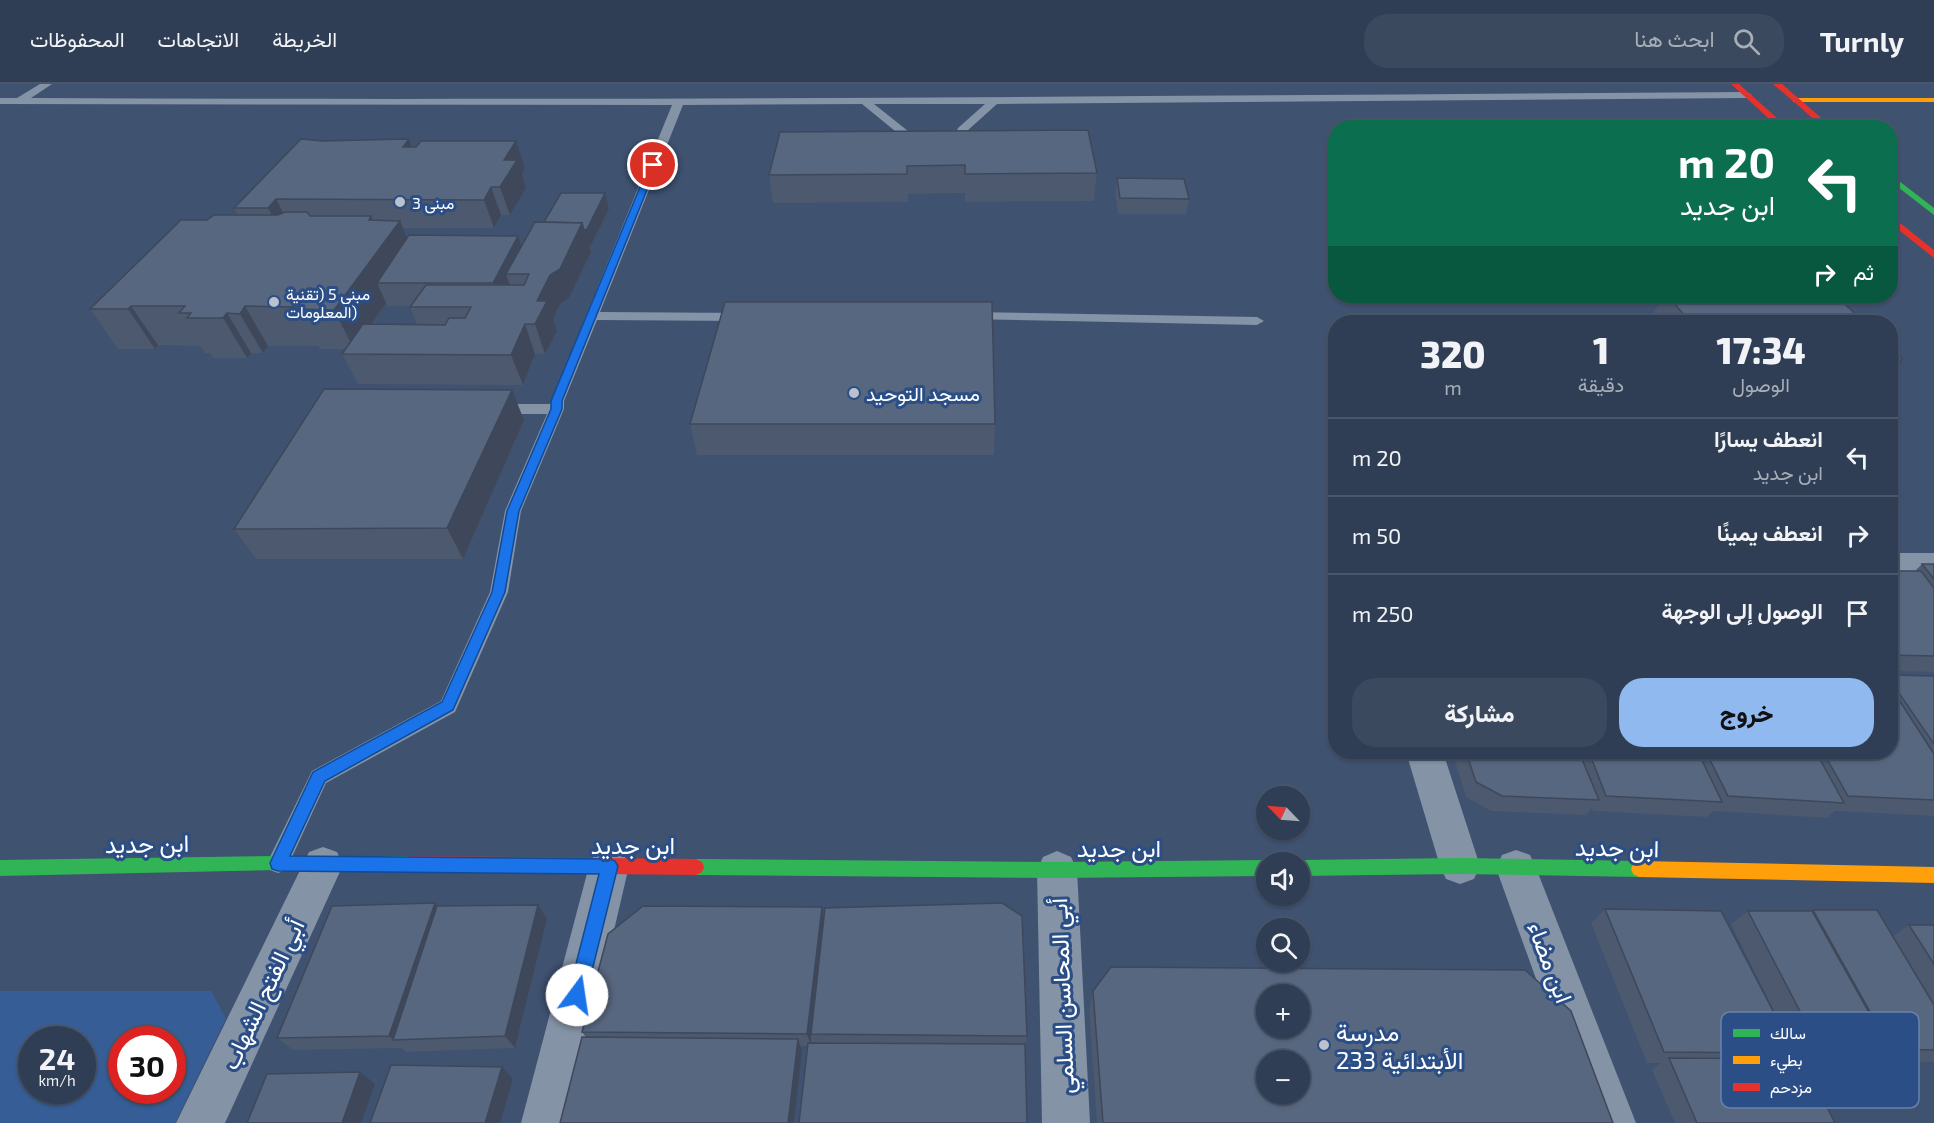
<!DOCTYPE html>
<html lang="ar">
<meta charset="utf-8">
<style>
body{margin:0;font-family:"Exo 2",Vazirmatn,sans-serif;background:#3b495e;color:#f1f3f6;direction:rtl;height:100vh;display:flex;flex-direction:column;font-size:22px;white-space:nowrap}
*{box-sizing:border-box;margin:0}
p{font-size:20px;color:#a7aeb8}
.icon{flex:none;width:33px;height:33px;fill:none;stroke:currentColor;stroke-width:2;stroke-linecap:round;stroke-linejoin:round}
.map{position:relative;flex:1;overflow:hidden;direction:ltr}
.panel{position:absolute;left:1328px;top:231px;width:570px;height:444px;display:flex;flex-direction:column;background:#2f3e54;border-radius:24px;box-shadow:0 2px 4px #0004,0 0 0 2px #4a576b;direction:rtl}
.panel>*{flex:none}
.top-card{position:absolute;left:1328px;top:36px;width:570px;height:183px;border-radius:24px;box-shadow:0 2px 4px #0004,0 0 0 2px #4a576b;direction:rtl;background:#0b6e4f;color:#fff;overflow:hidden}
.needle{width:39px;rotate:295deg}
.controls{position:absolute;left:1256px;top:702px;display:grid;gap:12px}
.controls a{display:grid;place-items:center;width:54px;height:54px;border-radius:50%;background:#2f3e54;box-shadow:0 2px 4px #0004,0 0 0 2px #4a576b;font-size:30px}
.speed{position:absolute;left:18px;top:942px;display:flex;gap:12px;font-size:30px;font-weight:700;text-align:center}
.speed>*{display:grid;place-content:center;width:78px;height:78px;border-radius:50%;background:#2f3e54;box-shadow:0 2px 4px #0004,0 0 0 2px #4a576b;line-height:1}
.speed small{font-size:15px;font-weight:400}
.speed .limit{border:9px solid #d22;background:#fff;color:#111}
.pin{position:absolute;display:grid;place-items:center;width:51px;height:51px;color:#fff;margin:-26px;border:3px solid #fff;border-radius:50%;box-shadow:0 2px 6px #0007}
.me{position:absolute;width:66px;margin:-33px;rotate:14deg;stroke-linejoin:round;filter:drop-shadow(0 0 4px #0008)}
.turn{display:flex;align-items:center;gap:21px;height:126px;padding:0 24px;font-size:27px}
.turn .icon{width:78px;height:78px;stroke-width:2.5}
.turn b{display:block;font-size:42px;line-height:51px}
.then{display:flex;align-items:center;height:57px;padding:0 24px;background:#0003;gap:12px;font-size:22px}
.eta{display:flex;justify-content:space-evenly;align-items:center;height:102px;text-align:center}
.eta b{font-size:36px;font-weight:800;line-height:42px}
.action{display:flex;gap:12px;margin-top:auto;padding:12px 24px}
.action a{flex:1;height:69px;border-radius:24px;background:#90b9f0;color:#111;font-size:24px;font-weight:800;line-height:69px;text-align:center}
.action a+a{background:#3b495e;color:#f1f3f6}
ul{padding:0;list-style:none}
li{display:flex;align-items:center;gap:18px;height:78px;padding:0 24px;border-top:2px solid #4a576b}
li div{flex:1}
li b{display:block;font-size:22px}
li em{font-style:normal}
header{display:flex;align-items:center;gap:36px;box-sizing:border-box;height:84px;padding:0 30px;background:#2f3e54;border-bottom:2px solid #4a576b}
header strong{font-size:28px}
nav{display:flex;gap:33px;margin-inline-start:auto;font-size:21px}
.search{width:420px;height:54px;background:#3b495e;display:flex;align-items:center;gap:15px;box-sizing:border-box;padding:0 21px;border-radius:24px;color:#a7aeb8;font-size:22px}
.map>svg:first-child{display:block}
</style>
<header>
<strong>Turnly</strong>
<div class="search"><svg class="icon" aria-label="search" viewBox="0 0 24 24"><circle cx="10" cy="10" r="6"/><path d="M15 15l6 6"/></svg>ابحث هنا</div>
<nav><a>الخريطة</a><a>الاتجاهات</a><a>المحفوظات</a></nav>
</header>
<div class="map">
<svg width="1934" height="1039" viewBox="0 0 1934 1039">
<rect width="100%" height="100%" fill="#3f5270"/>
<path fill="#365d96" fill-rule="evenodd" d="M 0,907 L 211,907 L 226,934 L 175,1039 L 0,1039 ZM 32,956 L 82,956 L 82,1006 L 32,1006 ZM 122,956 L 172,956 L 172,1006 L 122,1006 Z"/>
<g fill="none" stroke-linecap="round" stroke-linejoin="round">
<g fill="#8593a6" fill-rule="evenodd">
<path d="M 40,0 L 52,0 L 31,14 C 603,17 1175,12 1747,8 L 1752,11 L 1747,14 L 997,20 L 967,47 L 964,58 L 959,61 L 906,56 L 862,20 L 683,21 L 600,228 L 744,229 L 751,233 L 744,237 L 597,236 L 564,317 L 564,325 L 521,427 L 508,508 L 455,628 L 326,699 L 286,786 L 278,789 L 270,786 L 267,779 L 312,687 L 441,617 L 490,508 L 505,427 L 547,330 L 495,330 L 488,325 L 495,320 L 550,320 L 672,21 L 0,20 L 0,14 L 17,14 ZM 874,20 L 985,20 L 958,44 L 954,54 L 913,51 Z"/>
<path d="M 970,228 L 1257,233 L 1264,237 L 1257,241 L 965,235 L 963,232 L 965,229 Z"/>
</g>
<g fill="#8593a6" fill-rule="evenodd">
<rect x="1890" y="469" width="44" height="22"/>
<path d="M 1406,668 L 1443,668 L 1480,782 L 1474,795 L 1460,800 L 1446,795 L 1440,782 Z"/>
<path d="M 323,763 L 337,768 L 343,781 L 225,1039 L 176,1039 L 309,768 Z"/>
<path d="M 609,764 L 623,769 L 629,782 L 569,1039 L 521,1039 L 589,782 L 595,769 Z"/>
<path d="M 1516,766 L 1530,771 L 1536,784 L 1636,1039 L 1588,1039 L 1496,784 L 1502,771 Z"/>
<path d="M 1057,767 L 1071,773 L 1077,786 L 1090,1039 L 1042,1039 L 1037,786 L 1043,773 Z"/>
</g>
<g fill="#30b455" fill-rule="evenodd">
<path d="M 1890,90 L 1934,124 L 1934,131 L 1890,97 Z"/>
<path d="M 278,772 L 407,772 L 413,775 L 415,780 L 413,785 L 407,788 L 278,786 L 0,792 L 0,776 Z"/>
<path d="M 1460,774 L 1639,777 L 1645,780 L 1647,785 L 1645,790 L 1639,793 L 1460,790 L 1299,792 L 1299,778 L 1294,778 L 1299,776 Z"/>
<path d="M 696,775 L 1057,778 L 1266,776 L 1271,778 L 1266,778 L 1266,792 L 1057,794 L 696,791 L 690,788 L 688,783 L 690,778 Z"/>
</g>
<g fill="#ff9f0a" fill-rule="evenodd">
<path d="M 1796,14 L 1934,14 L 1934,18 L 1793,18 L 1793,14 Z"/>
<path d="M 1639,777 L 1934,783 L 1934,799 L 1639,793 L 1633,790 L 1631,785 L 1633,780 Z"/>
</g>
<g fill="#e5322d" fill-rule="evenodd">
<path d="M 1731,0 L 1739,0 L 1788,44 L 1779,44 Z"/>
<path d="M 1773,0 L 1782,0 L 1833,44 L 1824,44 Z"/>
<path d="M 1890,131 L 1934,166 L 1934,174 L 1890,139 Z"/>
<path d="M 407,772 L 696,775 L 702,778 L 704,783 L 702,788 L 696,791 L 407,788 L 401,785 L 399,780 L 401,775 Z"/>
</g>
</g>
<g fill="#4c596e" fill-rule="evenodd">
<path d="M 780,48 L 1097,89 L 1094,117 L 965,118 L 965,109 L 908,110 L 908,118 L 773,119 L 769,91 Z"/>
<path d="M 409,55 L 413,63 L 525,84 L 522,90 L 526,104 L 510,131 L 501,131 L 494,144 L 403,144 L 407,154 L 518,152 L 522,162 L 544,138 L 605,109 L 609,125 L 591,161 L 589,162 L 591,168 L 569,214 L 560,220 L 553,235 L 557,247 L 545,270 L 535,270 L 523,301 L 358,300 L 342,270 L 345,265 L 320,265 L 318,262 L 268,262 L 263,269 L 251,269 L 247,274 L 213,274 L 210,269 L 205,269 L 200,262 L 158,261 L 155,265 L 118,265 L 90,225 L 238,131 L 234,124 L 322,57 ZM 386,219 L 388,222 L 410,222 L 410,223 L 417,241 L 372,240 Z"/>
<path d="M 1117,94 L 1189,115 L 1186,130 L 1118,130 L 1115,109 Z"/>
<path d="M 1652,212 L 1836,212 L 1864,238 L 1650,238 L 1649,237 L 1659,219 Z"/>
<path d="M 524,336 L 463,475 L 256,475 L 234,445 Z"/>
<path d="M 690,340 L 995,340 L 994,371 L 697,371 Z"/>
<path d="M 1922,480 L 1934,480 L 1934,588 L 1890,587 L 1890,487 L 1915,487 Z"/>
<path d="M 1890,591 L 1934,592 L 1934,732 L 1835,727 L 1827,734 L 1713,727 L 1707,733 L 1593,727 L 1592,724 L 1586,731 L 1491,727 L 1466,713 L 1452,668 L 1890,668 Z"/>
<path d="M 435,819 L 437,822 L 547,835 L 515,964 L 406,968 L 402,964 L 293,966 L 277,954 Z"/>
<path d="M 1605,825 L 1795,969 L 1785,975 L 1798,975 L 1731,840 L 1748,827 L 1812,827 L 1813,826 L 1893,852 L 1909,841 L 1934,841 L 1934,978 L 1869,977 L 1868,978 L 1804,978 L 1835,1039 L 1675,1039 L 1652,986 L 1661,979 L 1647,979 L 1591,839 Z"/>
<path d="M 824,834 L 1027,952 L 1025,964 L 800,962 L 802,967 L 794,1039 L 560,1039 L 586,953 L 582,948 Z"/>
<path d="M 1093,907 L 1613,1039 L 1097,1039 L 1089,925 Z"/>
</g>
<g fill="#3e485a">
<path d="M 409,55 L 420,82 L 403,63 Z"/>
<path d="M 516,57 L 525,84 L 522,90 L 526,104 L 510,131 L 500,103 L 504,76 Z"/>
<path d="M 491,103 L 501,131 L 494,144 L 484,116 Z"/>
<path d="M 605,109 L 609,125 L 591,161 L 589,162 L 591,168 L 569,214 L 560,220 L 553,235 L 557,247 L 545,270 L 535,240 L 537,217 L 550,191 L 582,139 Z"/>
<path d="M 276,115 L 291,144 L 283,152 L 268,124 Z"/>
<path d="M 371,132 L 383,159 L 400,137 L 416,176 L 377,199 L 386,219 L 354,265 L 334,226 Z"/>
<path d="M 518,152 L 526,174 L 506,190 L 511,204 L 502,222 L 493,199 Z"/>
<path d="M 131,222 L 158,261 L 155,265 L 128,225 Z"/>
<path d="M 245,222 L 268,262 L 263,269 L 240,230 Z"/>
<path d="M 227,229 L 251,269 L 247,274 L 223,234 Z"/>
<path d="M 525,240 L 535,270 L 523,301 L 511,271 Z"/>
<path d="M 512,306 L 524,336 L 463,475 L 447,444 Z"/>
<path d="M 435,819 L 446,833 L 394,956 L 389,952 Z"/>
<path d="M 538,821 L 547,835 L 515,964 L 505,952 Z"/>
<path d="M 822,823 L 825,837 L 811,950 L 811,962 L 807,950 Z"/>
<path d="M 798,955 L 802,967 L 794,1039 L 788,1039 Z"/>
<path d="M 502,983 L 513,995 L 500,1039 L 485,1039 Z"/>
<path d="M 360,988 L 375,1000 L 361,1039 L 342,1039 Z"/>
</g>
<g fill="#586780" stroke="#3e485a" stroke-width="1.5" fill-rule="evenodd">
<path d="M 1088,46 L 1097,89 L 965,90 L 965,81 L 907,82 L 907,90 L 769,91 L 780,48 Z"/>
<path d="M 301,55 L 322,57 L 409,55 L 403,63 L 416,63 L 421,57 L 516,57 L 504,76 L 517,76 L 500,103 L 491,103 L 484,116 L 276,115 L 268,124 L 234,124 Z"/>
<path d="M 1117,94 L 1184,95 L 1189,115 L 1120,114 Z"/>
<path d="M 561,109 L 605,109 L 587,145 L 584,146 L 582,139 L 544,138 Z"/>
<path d="M 285,128 L 307,128 L 310,132 L 371,132 L 369,136 L 400,137 L 334,226 L 298,225 L 300,223 L 245,222 L 240,230 L 227,229 L 223,234 L 187,234 L 191,229 L 179,229 L 185,222 L 131,222 L 128,225 L 90,225 L 181,136 L 207,136 L 214,131 L 278,131 Z"/>
<path d="M 535,138 L 582,139 L 560,185 L 550,191 L 537,217 L 547,217 L 535,240 L 525,240 L 511,271 L 342,270 L 363,240 L 445,241 L 449,234 L 465,234 L 471,223 L 410,223 L 426,201 L 524,201 L 529,190 L 506,190 Z"/>
<path d="M 409,151 L 518,152 L 493,199 L 377,199 Z"/>
<path d="M 1668,212 L 1836,212 L 1864,238 L 1690,238 Z"/>
<path d="M 725,218 L 992,218 L 995,340 L 690,340 Z"/>
<path d="M 1890,263 L 1902,275 L 1890,292 Z"/>
<path d="M 324,305 L 512,306 L 447,444 L 234,445 Z"/>
<path d="M 1922,480 L 1934,480 L 1934,495 Z"/>
<path d="M 1890,487 L 1921,487 L 1934,504 L 1934,572 L 1890,571 Z"/>
<path d="M 1890,591 L 1934,592 L 1934,660 L 1890,596 Z"/>
<path d="M 1890,602 L 1934,670 L 1934,716 L 1848,712 L 1823,668 L 1890,668 Z"/>
<path d="M 1466,668 L 1579,668 L 1599,716 L 1502,712 L 1476,698 Z"/>
<path d="M 1589,668 L 1698,668 L 1722,718 L 1606,712 Z"/>
<path d="M 1706,668 L 1816,668 L 1844,719 L 1728,712 Z"/>
<path d="M 435,819 L 389,952 L 277,954 L 332,822 Z"/>
<path d="M 1002,819 L 1022,832 L 1027,952 L 811,950 L 825,824 Z"/>
<path d="M 538,821 L 505,952 L 393,956 L 437,822 Z"/>
<path d="M 643,822 L 822,823 L 807,950 L 582,948 L 608,850 Z"/>
<path d="M 1605,825 L 1721,827 L 1795,969 L 1664,968 Z"/>
<path d="M 1813,826 L 1877,826 L 1934,921 L 1934,966 L 1891,965 Z"/>
<path d="M 1748,827 L 1812,827 L 1890,966 L 1820,966 Z"/>
<path d="M 1909,841 L 1934,841 L 1934,880 Z"/>
<path d="M 1111,883 L 1525,886 L 1571,927 L 1613,1039 L 1103,1039 L 1093,907 ZM 1266,910 L 1299,910 L 1299,944 L 1266,944 ZM 1266,976 L 1299,976 L 1299,1010 L 1266,1010 Z"/>
<path d="M 582,953 L 798,955 L 788,1039 L 560,1039 Z"/>
<path d="M 808,959 L 1025,960 L 1027,1039 L 799,1039 Z"/>
<path d="M 1669,974 L 1802,975 L 1835,1039 L 1697,1039 Z"/>
<path d="M 391,981 L 502,983 L 485,1039 L 370,1039 Z"/>
<path d="M 360,988 L 342,1039 L 247,1039 L 267,990 Z"/>
</g>
<path fill="#1a73e8" stroke="#114b97" stroke-width="1.5" d="M 650,79 L 657,81 L 562,317 L 562,325 L 519,427 L 505,508 L 453,626 L 325,697 L 290,772 L 609,775 L 615,777 L 618,782 L 586,911 L 584,917 L 577,920 L 571,917 L 568,911 L 599,790 L 278,787 L 272,785 L 270,779 L 313,688 L 442,618 L 492,508 L 507,427 L 551,325 L 551,317 Z"/>
<g fill="#bcc2cd" stroke="#2a4e85" stroke-width="2">
<circle cx="400" cy="118" r="6"/>
<circle cx="274" cy="218" r="6"/>
<circle cx="854" cy="309" r="6"/>
<circle cx="1324" cy="961" r="6"/>
</g>
<g text-anchor="middle" dominant-baseline="central" stroke-width="6" stroke-linejoin="round" paint-order="stroke">
<g font-size="16" fill="#fff" stroke="#2a4e85" text-anchor="start">
<text x="412" y="118">مبنى 3</text>
<text x="286" y="209">مبنى 5 (تقنية<tspan x="286" dy="18">المعلومات)</tspan></text>
</g>
<g font-size="20" fill="#fff" stroke="#2a4e85" text-anchor="start">
<text x="866" y="309">مسجد التوحيد</text>
</g>
<g font-size="24" fill="#fff" stroke="#2a4e85">
<text transform="translate(147 759) rotate(-1)">ابن جديد</text>
<text x="633" y="760">ابن جديد</text>
<text x="1119" y="763">ابن جديد</text>
<text transform="translate(1617 763) rotate(1)">ابن جديد</text>
<text transform="translate(1551 878) rotate(69)">ابن مضاء</text>
<text transform="translate(262 910) rotate(-65)">أبي الفتح الشهاب</text>
<text transform="translate(1061 912) rotate(-92)">أبي المحاسن السلمي</text>
</g>
<g font-size="24" fill="#fff" stroke="#2a4e85" text-anchor="start">
<text x="1336" y="947">مدرسة<tspan x="1336" dy="28">الأبتدائية 233</tspan></text>
</g>
</g>
<rect x="1721" y="928" width="198" height="96" rx="9" fill="#2a4e85" stroke="#6a83aa" stroke-width="1.5"/>
<rect x="1733" y="945" width="27" height="8" fill="#30b455"/>
<rect x="1733" y="972" width="27" height="8" fill="#ff9f0a"/>
<rect x="1733" y="999" width="27" height="8" fill="#e5322d"/>
<g font-size="16" fill="#fff">
<text x="1770" y="955">سالك</text>
<text x="1770" y="982">بطيء</text>
<text x="1770" y="1009">مزدحم</text>
</g>
</svg>
<div class="controls">
<a><svg class="needle" viewBox="-14 -14 28 28"><path d="M0-13l5 13h-10z" fill="#e53935"/><path d="M0 13l5-13h-10z" fill="#a7aeb8"/></svg></a>
<a><svg class="icon" aria-label="sound" viewBox="0 0 24 24"><path d="M4 9h4l5-4v14l-5-4H4zM17 9q2 3 0 6"/></svg></a>
<a><svg class="icon" aria-label="search" viewBox="0 0 24 24"><circle cx="10" cy="10" r="6"/><path d="M15 15l6 6"/></svg></a>
<a>+</a>
<a>−</a>
</div>
<div class="speed"><div>24<small>km/h</small></div><div class="limit">30</div></div>
<div class="pin" style="left:653px;top:81px;background:#d93025"><svg class="icon" aria-label="arrive" viewBox="0 0 24 24"><path d="M6 21V4h12l-3 4 3 4H6"/></svg></div>
<svg class="me" style="left:577px;top:911px" viewBox="-20 -20 40 40"><circle r="19" fill="#fff"/><path d="M0-13L10 11 0 6-10 11z" fill="#1a73e8"/></svg>
<div class="top-card">
<div class="turn"><svg class="icon" aria-label="left" viewBox="0 0 24 24"><path d="M17 20v-9H6M10 6l-5 5 5 5"/></svg><div><b>20 m</b>ابن جديد</div></div>
<div class="then">ثم<svg class="icon" aria-label="right" viewBox="0 0 24 24"><path d="M7 20v-9h11M14 6l5 5-5 5"/></svg></div>
</div>
<section class="panel">
<div class="eta">
<div><b>17:34</b><p>الوصول</p></div>
<div><b>1</b><p>دقيقة</p></div>
<div><b>320</b><p>m</p></div>
</div>
<ul>
<li><svg class="icon" aria-label="left" viewBox="0 0 24 24"><path d="M17 20v-9H6M10 6l-5 5 5 5"/></svg><div><b>انعطف يسارًا</b><p>ابن جديد</p></div><em>20 m</em></li>
<li><svg class="icon" aria-label="right" viewBox="0 0 24 24"><path d="M7 20v-9h11M14 6l5 5-5 5"/></svg><div><b>انعطف يمينًا</b></div><em>50 m</em></li>
<li><svg class="icon" aria-label="arrive" viewBox="0 0 24 24"><path d="M6 21V4h12l-3 4 3 4H6"/></svg><div><b>الوصول إلى الوجهة</b></div><em>250 m</em></li>
</ul>
<div class="action"><a>خروج</a><a>مشاركة</a></div>
</section>
</div>
